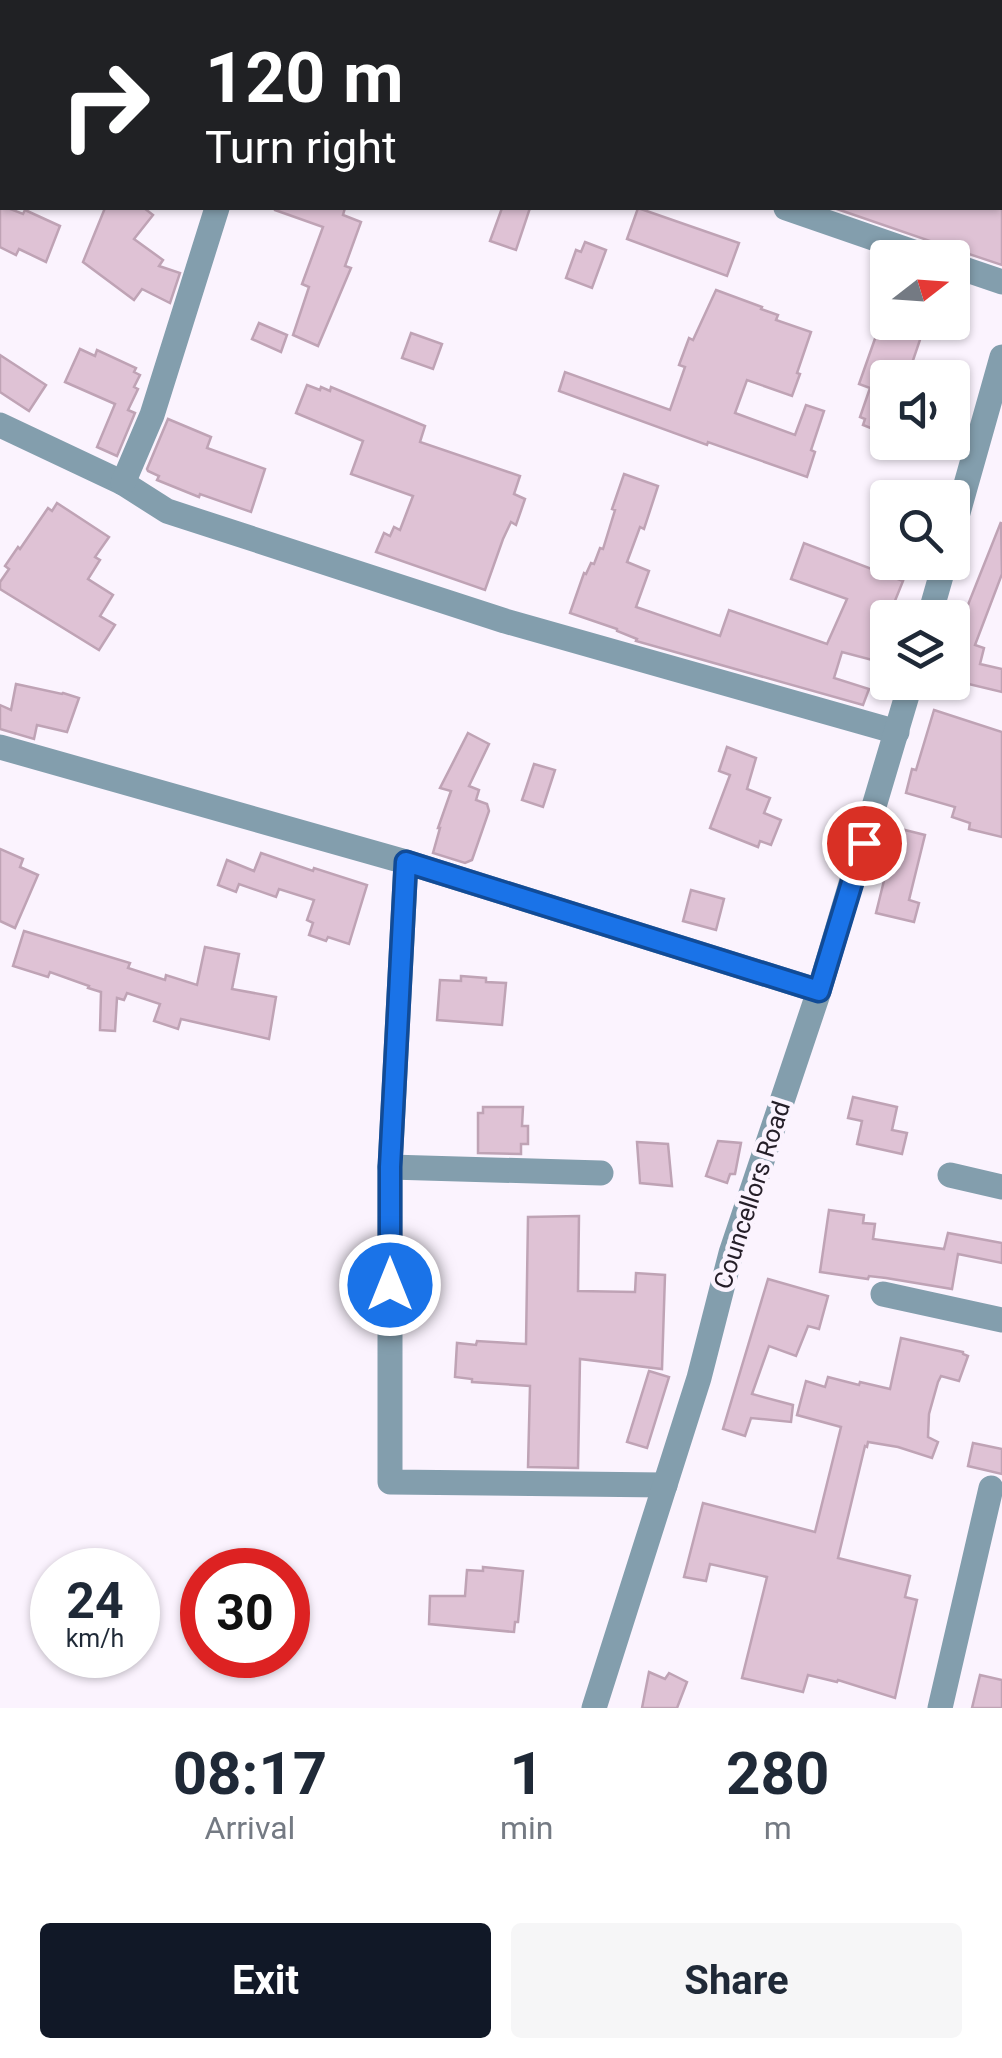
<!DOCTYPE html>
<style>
body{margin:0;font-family:Roboto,sans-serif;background:#f6f6f7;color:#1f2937;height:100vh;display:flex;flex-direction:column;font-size:38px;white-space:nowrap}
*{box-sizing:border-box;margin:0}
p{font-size:32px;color:#747a83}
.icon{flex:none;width:55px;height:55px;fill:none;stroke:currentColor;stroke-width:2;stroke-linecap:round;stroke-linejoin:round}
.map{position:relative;height:1708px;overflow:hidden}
.panel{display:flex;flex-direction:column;background:#fff;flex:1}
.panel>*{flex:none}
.guide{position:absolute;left:0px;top:0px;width:1002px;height:210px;box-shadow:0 2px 8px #0004;background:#202124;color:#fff;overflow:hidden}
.needle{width:65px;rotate:73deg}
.buttons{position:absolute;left:870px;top:240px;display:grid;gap:20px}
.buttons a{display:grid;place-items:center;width:100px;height:100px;border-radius:10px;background:#fff;box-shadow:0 2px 8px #0004;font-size:50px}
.speed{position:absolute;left:30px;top:1548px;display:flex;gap:20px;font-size:50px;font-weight:700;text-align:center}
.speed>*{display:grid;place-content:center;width:130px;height:130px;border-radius:50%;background:#fff;box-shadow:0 2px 8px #0004;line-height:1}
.speed small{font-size:25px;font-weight:400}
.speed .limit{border:15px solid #d22;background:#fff;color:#111}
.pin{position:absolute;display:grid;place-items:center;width:85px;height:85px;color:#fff;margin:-42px;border:5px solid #fff;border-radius:50%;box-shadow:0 2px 10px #0007}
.me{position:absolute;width:110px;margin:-55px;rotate:0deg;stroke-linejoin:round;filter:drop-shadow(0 0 8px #0008)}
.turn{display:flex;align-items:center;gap:35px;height:210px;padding:0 40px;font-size:45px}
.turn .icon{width:130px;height:130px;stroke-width:2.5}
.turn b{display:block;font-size:70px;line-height:85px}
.eta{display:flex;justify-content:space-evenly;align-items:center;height:170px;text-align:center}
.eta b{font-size:60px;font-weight:700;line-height:70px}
.button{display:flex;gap:20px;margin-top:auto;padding:20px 40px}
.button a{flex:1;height:115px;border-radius:10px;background:#111827;color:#fff;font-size:40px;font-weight:700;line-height:115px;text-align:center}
.button a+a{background:#f6f6f7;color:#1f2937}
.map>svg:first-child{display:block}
</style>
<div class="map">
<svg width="1002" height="1708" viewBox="0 0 1002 1708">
<rect width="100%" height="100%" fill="#fbf3fe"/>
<g fill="#dfc2d5" stroke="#bfa3b5" stroke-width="2.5">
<path d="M 0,204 L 2,208 L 8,208 L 23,214 L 25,210 L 60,226 L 46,262 L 19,249 L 16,255 L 0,247 Z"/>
<path d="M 105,208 L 144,208 L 153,215 L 134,239 L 163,260 L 159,266 L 180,273 L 170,303 L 142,289 L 134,300 L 83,262 Z"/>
<path d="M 275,208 L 345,208 L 343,215 L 361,222 L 345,266 L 351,268 L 318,346 L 293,335 L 309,287 L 302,284 L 323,227 L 275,210 Z"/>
<path d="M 502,208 L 530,208 L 516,250 L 490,241 Z"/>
<path d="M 638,208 L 739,243 L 727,276 L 627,239 Z"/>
<path d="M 834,208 L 1002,208 L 1002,265 L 957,250 L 945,251 L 936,243 Z"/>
<path d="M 585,242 L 606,250 L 592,288 L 566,278 L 576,250 L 581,252 Z"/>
<path d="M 716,290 L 762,307 L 761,309 L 778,315 L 776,320 L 811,332 L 797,373 L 800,374 L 792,396 L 747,380 L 735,413 L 795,435 L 806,405 L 824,411 L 811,450 L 815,452 L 807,477 L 708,442 L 707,445 L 559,391 L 565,372 L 670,410 L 685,367 L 679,365 L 689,338 L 693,340 Z"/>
<path d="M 883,316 L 888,318 L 888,322 L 901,322 L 923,331 L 907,378 L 888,378 L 888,435 L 863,425 L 865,419 L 860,417 L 870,388 L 859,384 Z"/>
<path d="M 259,323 L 287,335 L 281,352 L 252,339 Z"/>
<path d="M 411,333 L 442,344 L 433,369 L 402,358 Z"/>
<path d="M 80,349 L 95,356 L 97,350 L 136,368 L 134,372 L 140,375 L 134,387 L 138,389 L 128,410 L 135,413 L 117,456 L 97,447 L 115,404 L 65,382 Z"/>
<path d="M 0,355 L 46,385 L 29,411 L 0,392 Z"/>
<path d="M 307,385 L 320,390 L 321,387 L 330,391 L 331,387 L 425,426 L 420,442 L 520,476 L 514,494 L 525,499 L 516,525 L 511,522 L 503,539 L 485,590 L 376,552 L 384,533 L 390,536 L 394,527 L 400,530 L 413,496 L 351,474 L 363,441 L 296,413 Z"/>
<path d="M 168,419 L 211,437 L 207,448 L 265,469 L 251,512 L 200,494 L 199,497 L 157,480 L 159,476 L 148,471 L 147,469 Z"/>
<path d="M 624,474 L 658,486 L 644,529 L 640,527 L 627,562 L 649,571 L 636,607 L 720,636 L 729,610 L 827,644 L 847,599 L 791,579 L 804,543 L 903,581 L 888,618 L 888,642 L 880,662 L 842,652 L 834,678 L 869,689 L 863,705 L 636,641 L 637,639 L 617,631 L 617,629 L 570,613 L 584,573 L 586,574 L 591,563 L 594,564 L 600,548 L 603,549 L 615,510 L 612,509 Z"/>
<path d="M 57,503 L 109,537 L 95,557 L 100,560 L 88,579 L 113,595 L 100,616 L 115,625 L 99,650 L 0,589 L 0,582 L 9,569 L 5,566 L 18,547 L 20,549 L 48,508 L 52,511 Z"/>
<path d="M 1001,522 L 1002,574 L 975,645 L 984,648 L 980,664 L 1002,669 L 1002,692 L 952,680 L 952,645 Z"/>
<path d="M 16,684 L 62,694 L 63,693 L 79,698 L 67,732 L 37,725 L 34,739 L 0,729 L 0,705 L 11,710 Z"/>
<path d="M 934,710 L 1002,732 L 1002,837 L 969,829 L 970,823 L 952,817 L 955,807 L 906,793 L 912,769 L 916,770 Z"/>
<path d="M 468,733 L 489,744 L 469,786 L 479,790 L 476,800 L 487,804 L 489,811 L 472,860 L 465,863 L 433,853 L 440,828 L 438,828 L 451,791 L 440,788 Z"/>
<path d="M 727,747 L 756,758 L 747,789 L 770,798 L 764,813 L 781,820 L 771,845 L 760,841 L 758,847 L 710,828 L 730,775 L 719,771 Z"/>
<path d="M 534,764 L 555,770 L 543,807 L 522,800 Z"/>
<path d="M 897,828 L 925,835 L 909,900 L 919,903 L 914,922 L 876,913 Z"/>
<path d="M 0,849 L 23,859 L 20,867 L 38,875 L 15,928 L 0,921 Z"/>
<path d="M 261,853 L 313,871 L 314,868 L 367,885 L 349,944 L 328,937 L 326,941 L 309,935 L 313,923 L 307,920 L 314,900 L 279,889 L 276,897 L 239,884 L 236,892 L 218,885 L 227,860 L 254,871 Z"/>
<path d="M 691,890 L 724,899 L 716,930 L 683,921 Z"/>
<path d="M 24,931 L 130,963 L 128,968 L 165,980 L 166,975 L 197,985 L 205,947 L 239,954 L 232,989 L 276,997 L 269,1039 L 181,1019 L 178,1029 L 154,1021 L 160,1004 L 127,993 L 124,1000 L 117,998 L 115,1031 L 100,1030 L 101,992 L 88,988 L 89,986 L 50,972 L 48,977 L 13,966 Z"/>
<path d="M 461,976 L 486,978 L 486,982 L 506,983 L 502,1025 L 437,1020 L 440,980 L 461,981 Z"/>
<path d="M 853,1097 L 897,1107 L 892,1130 L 907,1133 L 902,1154 L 857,1144 L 862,1121 L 848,1118 Z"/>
<path d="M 483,1107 L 523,1107 L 522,1126 L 528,1126 L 528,1144 L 521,1144 L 521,1154 L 478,1153 L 478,1113 L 483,1113 Z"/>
<path d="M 718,1141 L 741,1143 L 735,1174 L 730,1174 L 727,1183 L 706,1176 Z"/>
<path d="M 637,1142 L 668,1144 L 672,1186 L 640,1183 Z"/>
<path d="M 829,1210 L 864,1215 L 863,1223 L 875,1224 L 873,1239 L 944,1249 L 948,1233 L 1002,1243 L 1002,1263 L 958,1254 L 952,1289 L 886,1278 L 869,1276 L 868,1279 L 820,1272 Z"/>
<path d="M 579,1216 L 578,1291 L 635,1292 L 636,1273 L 665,1275 L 662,1369 L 580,1359 L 578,1468 L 528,1467 L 530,1386 L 472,1382 L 472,1379 L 455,1377 L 457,1343 L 476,1345 L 477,1341 L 526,1344 L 528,1217 Z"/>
<path d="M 768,1279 L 828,1296 L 819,1329 L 808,1326 L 796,1356 L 769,1346 L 752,1394 L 793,1405 L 791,1422 L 751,1418 L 745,1436 L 723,1429 Z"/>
<path d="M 901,1338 L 963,1352 L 963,1354 L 968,1356 L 959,1381 L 941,1376 L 938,1382 L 929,1414 L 928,1437 L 938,1442 L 932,1458 L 898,1447 L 868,1442 L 867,1447 L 865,1446 L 838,1558 L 910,1576 L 905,1597 L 917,1600 L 895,1698 L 838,1680 L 837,1682 L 808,1675 L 803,1692 L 742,1678 L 767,1577 L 710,1564 L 706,1581 L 684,1577 L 703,1503 L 815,1532 L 841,1427 L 797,1415 L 806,1381 L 825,1387 L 828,1377 L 859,1385 L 860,1382 L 890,1389 Z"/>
<path d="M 649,1371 L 669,1377 L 647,1448 L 627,1442 Z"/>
<path d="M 973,1443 L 1002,1449 L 1002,1474 L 968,1466 Z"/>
<path d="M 483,1567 L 523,1571 L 518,1622 L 515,1622 L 514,1632 L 429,1624 L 430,1596 L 465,1596 L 467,1570 L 483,1571 Z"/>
<path d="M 649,1672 L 665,1679 L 669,1673 L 687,1682 L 677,1708 L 642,1708 Z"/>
<path d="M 980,1675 L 1002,1680 L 1002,1708 L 972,1708 Z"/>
</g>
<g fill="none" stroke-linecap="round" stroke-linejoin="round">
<g stroke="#839ead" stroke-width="25">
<path d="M 223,0 L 228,2"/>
<path d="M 786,208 L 931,258"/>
<path d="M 952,265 L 1002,282"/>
<path d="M 0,425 L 123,483 L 167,511 L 505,621 L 897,732"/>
<path d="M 123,483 L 152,415 L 217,208"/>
<path d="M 952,534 L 1002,357"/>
<path d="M 929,618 L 945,562"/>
<path d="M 0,747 L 406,862 L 819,991"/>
<path d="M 406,862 L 390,1167 L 390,1482 L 665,1485"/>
<path d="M 390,1167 L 601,1173"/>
<path d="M 950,1175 L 1002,1187"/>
<path d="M 883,1294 L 1002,1320"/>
<path d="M 594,1708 L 699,1378 L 731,1253 L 819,991 L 911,682"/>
<path d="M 940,1708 L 991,1488"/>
</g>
</g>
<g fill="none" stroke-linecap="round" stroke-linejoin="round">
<defs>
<path id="route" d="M 390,1285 L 390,1167 L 406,862 L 819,991 L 864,843"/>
</defs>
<use href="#route" stroke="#114b97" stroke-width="25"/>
<use href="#route" stroke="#1a73e8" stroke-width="18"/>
</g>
<g text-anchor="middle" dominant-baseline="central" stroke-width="9" stroke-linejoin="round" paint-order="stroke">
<g font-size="25" fill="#251e28" stroke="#fbf3fe">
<text transform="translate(752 1195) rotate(-72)">Councellors Road</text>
</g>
</g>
</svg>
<div class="buttons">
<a><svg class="needle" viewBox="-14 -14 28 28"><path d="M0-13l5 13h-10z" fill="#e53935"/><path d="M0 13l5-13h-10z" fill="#747a83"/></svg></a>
<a><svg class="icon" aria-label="sound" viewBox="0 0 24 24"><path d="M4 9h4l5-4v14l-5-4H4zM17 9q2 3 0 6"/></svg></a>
<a><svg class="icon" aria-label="search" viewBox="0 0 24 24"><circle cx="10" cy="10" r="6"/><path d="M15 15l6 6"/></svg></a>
<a><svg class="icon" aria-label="layers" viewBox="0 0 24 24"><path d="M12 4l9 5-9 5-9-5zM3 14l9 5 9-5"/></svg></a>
</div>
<div class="speed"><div>24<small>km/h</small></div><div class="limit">30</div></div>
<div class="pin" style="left:864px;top:843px;background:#d93025"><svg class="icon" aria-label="arrive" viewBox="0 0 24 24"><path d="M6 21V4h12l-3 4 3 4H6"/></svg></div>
<svg class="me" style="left:390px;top:1285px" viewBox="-20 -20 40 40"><circle r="17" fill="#1a73e8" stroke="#fff" stroke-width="3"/><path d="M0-11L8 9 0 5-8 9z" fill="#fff"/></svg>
<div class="guide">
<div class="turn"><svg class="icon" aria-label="right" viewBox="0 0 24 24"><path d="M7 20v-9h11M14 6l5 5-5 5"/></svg><div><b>120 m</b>Turn right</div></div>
</div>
</div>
<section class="panel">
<div class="eta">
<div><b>08:17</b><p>Arrival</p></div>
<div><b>1</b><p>min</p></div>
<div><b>280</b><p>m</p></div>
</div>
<div class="button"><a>Exit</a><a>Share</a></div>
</section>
